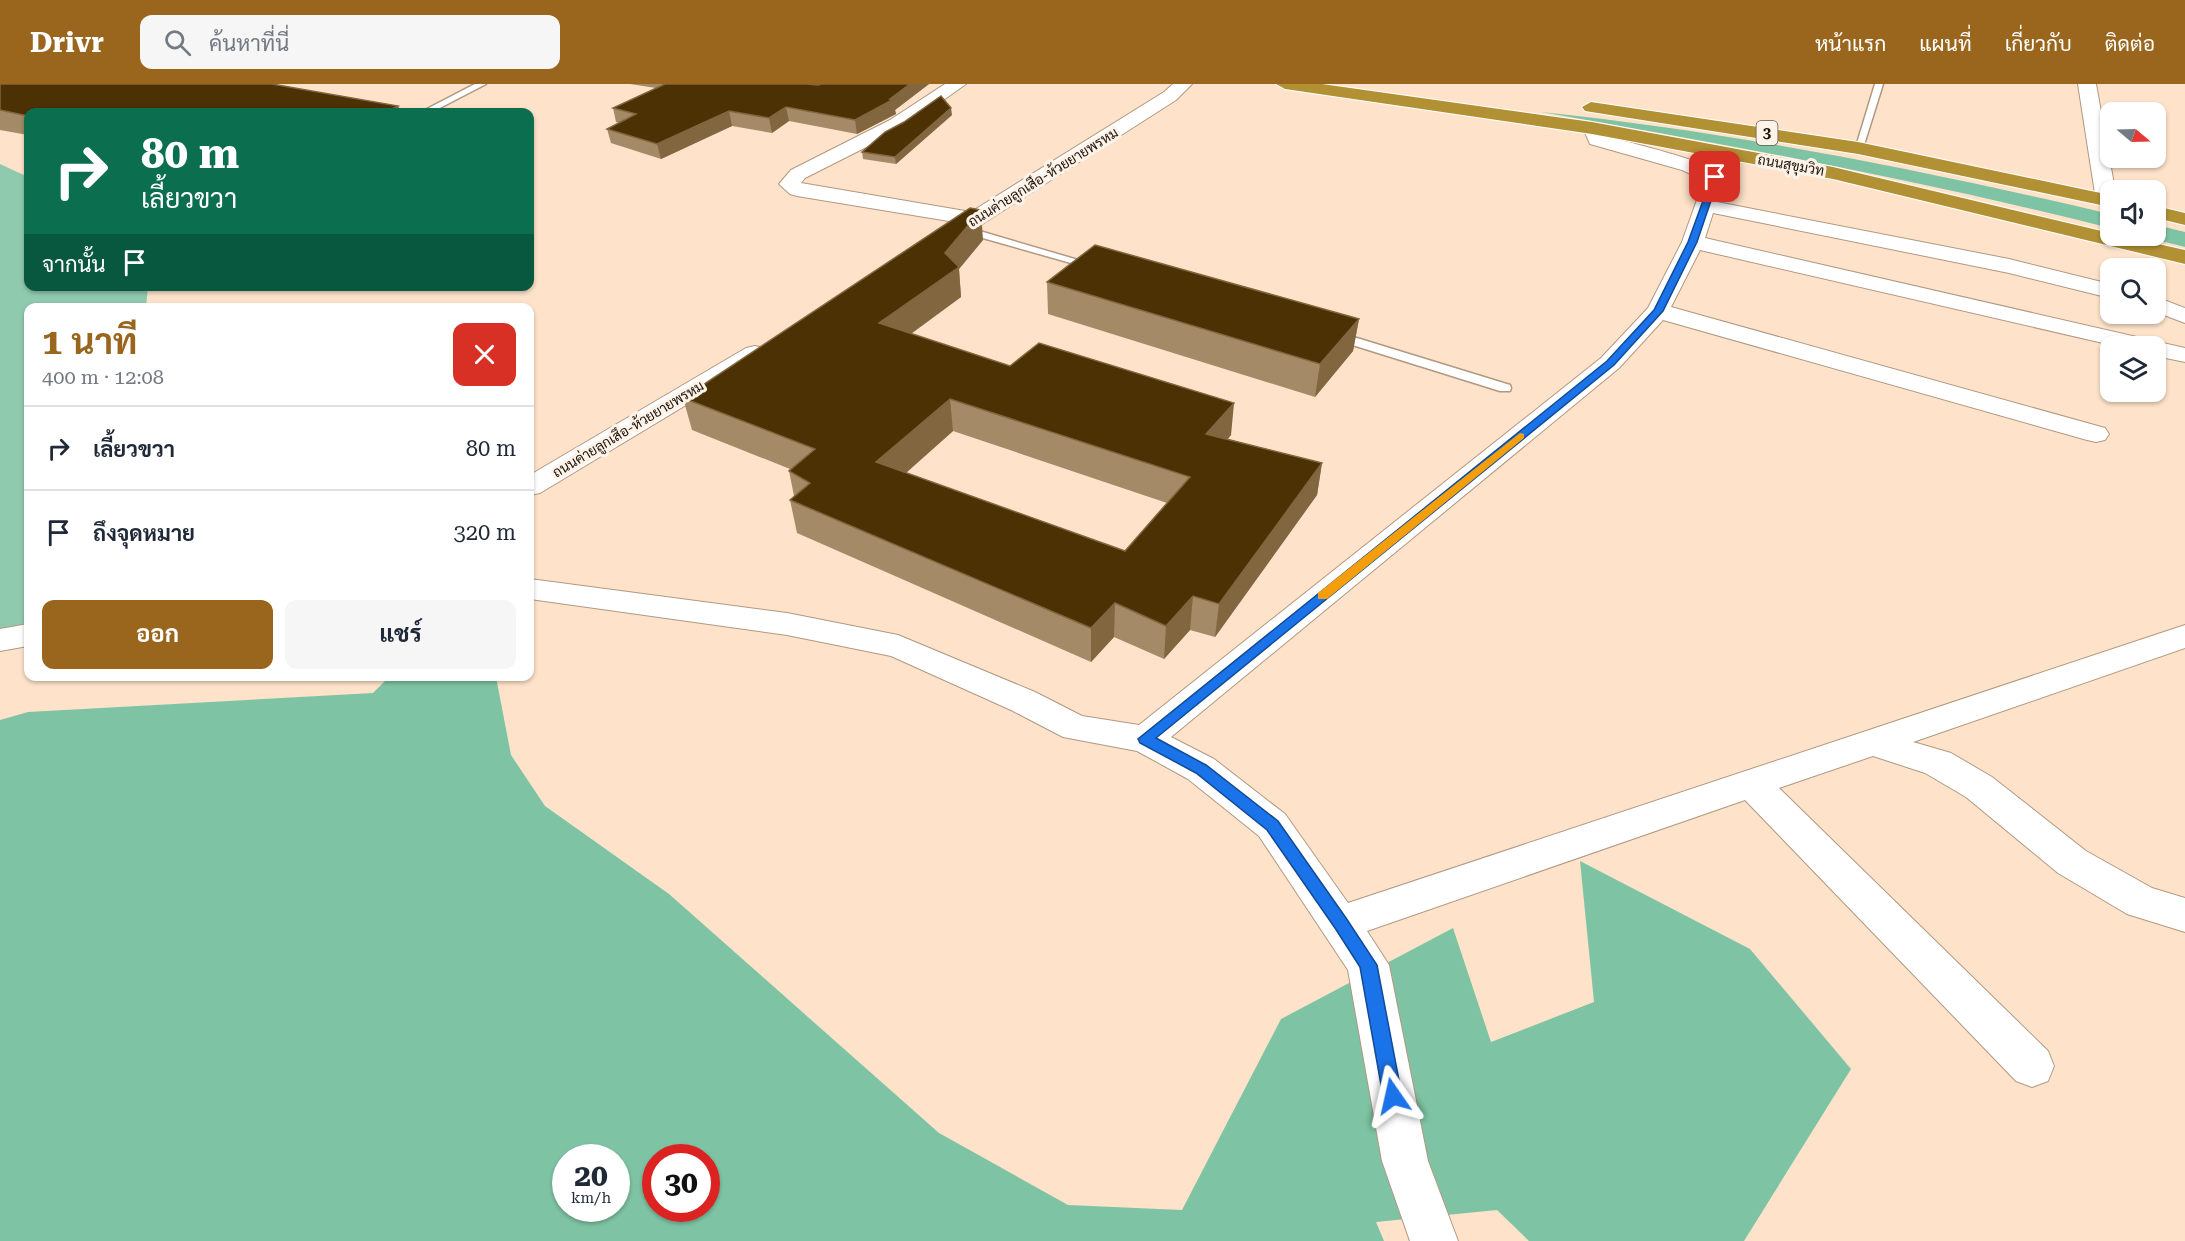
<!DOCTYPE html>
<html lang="th">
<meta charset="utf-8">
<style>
body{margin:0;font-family:"Roboto Serif",Sarabun,serif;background:#f6f6f7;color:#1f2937;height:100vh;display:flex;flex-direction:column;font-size:22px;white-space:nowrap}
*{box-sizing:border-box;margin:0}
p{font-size:20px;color:#747a83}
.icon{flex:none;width:33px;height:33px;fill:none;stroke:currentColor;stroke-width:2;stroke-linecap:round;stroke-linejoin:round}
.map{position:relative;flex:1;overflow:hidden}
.details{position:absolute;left:24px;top:219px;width:510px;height:378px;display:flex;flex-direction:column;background:#fff;border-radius:12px;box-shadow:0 2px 4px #0004}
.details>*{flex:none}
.hud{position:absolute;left:24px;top:24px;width:510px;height:183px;border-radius:12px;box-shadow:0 2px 4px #0004;background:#0b6e4f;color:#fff;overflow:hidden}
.needle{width:39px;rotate:109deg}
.controls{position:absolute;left:2100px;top:18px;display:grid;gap:12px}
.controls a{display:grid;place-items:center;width:66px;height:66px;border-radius:12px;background:#fff;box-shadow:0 2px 4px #0004;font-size:30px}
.speed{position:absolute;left:552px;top:1060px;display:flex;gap:12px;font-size:30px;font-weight:700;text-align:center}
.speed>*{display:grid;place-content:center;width:78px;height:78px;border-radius:50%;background:#fff;box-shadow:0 2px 4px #0004;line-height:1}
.speed small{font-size:15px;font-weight:400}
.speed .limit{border:9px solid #d22;background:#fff;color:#111}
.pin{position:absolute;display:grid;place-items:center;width:51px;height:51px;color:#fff;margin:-26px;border-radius:12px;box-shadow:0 3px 9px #0006}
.me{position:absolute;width:66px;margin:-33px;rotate:349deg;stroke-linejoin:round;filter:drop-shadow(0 0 4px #0008)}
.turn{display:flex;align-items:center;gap:21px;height:126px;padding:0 18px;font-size:27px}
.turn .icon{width:78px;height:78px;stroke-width:2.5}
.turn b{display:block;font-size:42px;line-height:51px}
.then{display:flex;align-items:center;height:57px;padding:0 18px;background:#0003;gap:12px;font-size:22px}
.round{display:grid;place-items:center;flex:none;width:63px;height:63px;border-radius:12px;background:#f6f6f7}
.summary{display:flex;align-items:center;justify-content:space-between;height:102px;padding:0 18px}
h1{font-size:36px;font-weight:700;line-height:45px;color:#9a661d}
.button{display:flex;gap:12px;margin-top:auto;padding:12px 18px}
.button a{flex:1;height:69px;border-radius:12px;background:#9a661d;color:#fff;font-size:24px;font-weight:700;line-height:69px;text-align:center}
.button a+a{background:#f6f6f7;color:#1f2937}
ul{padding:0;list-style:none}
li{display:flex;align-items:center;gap:18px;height:84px;padding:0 18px;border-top:2px solid #e0e1e3}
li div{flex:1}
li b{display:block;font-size:22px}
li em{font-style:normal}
header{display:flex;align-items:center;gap:36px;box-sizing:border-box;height:84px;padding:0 30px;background:#9a661d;color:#fff}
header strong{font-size:28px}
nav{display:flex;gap:33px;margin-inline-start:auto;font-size:21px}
.search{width:420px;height:54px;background:#f6f6f7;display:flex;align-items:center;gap:15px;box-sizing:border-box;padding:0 21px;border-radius:12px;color:#747a83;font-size:22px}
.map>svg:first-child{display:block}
</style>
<header>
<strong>Drivr</strong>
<div class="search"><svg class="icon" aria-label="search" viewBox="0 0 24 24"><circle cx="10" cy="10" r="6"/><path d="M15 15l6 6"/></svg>ค้นหาที่นี่</div>
<nav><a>หน้าแรก</a><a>แผนที่</a><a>เกี่ยวกับ</a><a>ติดต่อ</a></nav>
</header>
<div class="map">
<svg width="2185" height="1157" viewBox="0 0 2185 1157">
<rect width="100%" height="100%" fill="#fee3ca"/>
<path fill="#8fcaaf" d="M 0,80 L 28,93 L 28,202 L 148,203 L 146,223 L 28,224 L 28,551 L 0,556 Z"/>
<g fill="#7ec4a4" fill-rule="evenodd">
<path d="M 1541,28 C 1733,48 1923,86 2110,130 L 2110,144 C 1923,97 1732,61 1541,28 Z"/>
<path d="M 2156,141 L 2185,148 L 2185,163 L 2141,152 L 2156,152 Z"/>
<path d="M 389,593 L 496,593 L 511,671 L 545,722 L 669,810 L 939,1049 L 1068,1121 L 1182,1126 L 1281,935 L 1453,844 L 1491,958 L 1594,918 L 1580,777 L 1750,865 L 1851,985 L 1744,1157 L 1529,1157 L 1497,1126 L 1376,1138 L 1384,1157 L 0,1157 L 0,636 L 28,628 L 373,609 ZM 566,1074 L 616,1074 L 616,1125 L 566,1125 ZM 656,1074 L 706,1074 L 706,1125 L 656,1125 Z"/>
</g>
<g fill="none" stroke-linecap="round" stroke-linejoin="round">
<defs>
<g id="lane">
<path d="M 475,0 L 486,0 L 432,28 L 421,28 Z"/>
<path d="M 1875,0 L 1883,0 L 1863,64 L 1855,66 Z"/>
<path d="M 958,143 L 966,143 L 1102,183 L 1092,185 L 958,147 Z"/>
<path d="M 1334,247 L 1510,301 L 1511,304 L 1510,307 L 1500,307 L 1330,254 L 1330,248 Z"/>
</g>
<g id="street">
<path d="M 945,0 L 966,0 L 904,44 L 805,94 L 801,99 L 971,128 L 1164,8 L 1173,0 L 1192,0 L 1176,16 L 951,160 L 935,160 L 932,155 L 955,138 L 797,112 L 790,110 L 779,100 L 791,86 L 890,36 Z"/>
<path d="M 2078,0 L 2096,0 L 2115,106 L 2110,106 L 2110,121 L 2099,120 L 2096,116 Z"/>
<path d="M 1592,38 L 1599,40 L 1605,52 C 1627,58 1714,78 1725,93 L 1717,118 L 2009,175 L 2110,200 L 2110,214 L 2009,189 L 1713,129 L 1705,154 L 2185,264 L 2185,278 L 2156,272 L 2156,262 L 2116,262 L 1700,166 L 1671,223 L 2105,344 L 2109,350 L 2105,356 L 2096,358 L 2087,356 L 1663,236 L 1619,284 L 1171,653 L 1214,675 L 1285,730 L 1348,819 L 2185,541 L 2185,564 L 1913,658 L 1951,669 L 1992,693 L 2086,767 L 2152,804 L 2185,814 L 2185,848 L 2127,830 L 2058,789 L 1966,713 L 1925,689 L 1873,672 L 1779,704 L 2048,967 L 2054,982 L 2048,997 L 2032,1003 L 2016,997 L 1745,716 L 1367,847 L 1389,881 L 1428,1077 L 1458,1157 L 1410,1157 L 1382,1077 L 1348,886 L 1259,752 L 1188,695 L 1137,667 L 1063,653 L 1011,626 L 891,572 L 787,551 L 530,515 L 530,495 L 787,529 L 898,551 L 1035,608 L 1082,632 L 1139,641 L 1601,274 L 1648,224 L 1682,158 L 1704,96 L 1682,86 L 1590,60 L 1583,44 Z"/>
<path d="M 2156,213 L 2185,224 L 2185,239 L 2156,228 Z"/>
<path d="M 755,262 L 764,264 L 767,269 L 764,274 L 540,409 L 530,411 L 530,391 L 746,264 Z"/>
<path d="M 28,540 L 28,562 L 0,567 L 0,545 Z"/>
</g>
<g id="highway">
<path d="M 1276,0 L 1322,0 L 1592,38 L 1833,83 L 2110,149 L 2110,152 L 2122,152 L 2185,166 L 2185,180 L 1833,95 L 1592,50 L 1285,5 Z"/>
<path d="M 1591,18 L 1858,58 L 2110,111 L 2110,123 L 1858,70 L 1585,27 L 1582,23 Z"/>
<path d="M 2156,122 L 2185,129 L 2185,141 L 2156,134 Z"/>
</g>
</defs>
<use href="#lane" stroke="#b19881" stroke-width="3"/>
<use href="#street" stroke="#b19881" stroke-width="2"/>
<use href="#highway" stroke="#fff" stroke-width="2"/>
<use href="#lane" fill="#fff" fill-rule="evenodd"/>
<use href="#street" fill="#fff" fill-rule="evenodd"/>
<use href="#highway" fill="#b29134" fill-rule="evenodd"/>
</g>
<g fill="#a48a67" fill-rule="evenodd">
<path d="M 0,0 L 28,28 L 28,51 L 0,46 Z"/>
<path d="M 630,0 L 929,0 L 895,26 L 896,30 L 857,50 L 789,37 L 772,49 L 732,42 L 661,75 L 611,59 L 607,45 L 619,39 L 616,38 L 613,24 L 656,4 Z"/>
<path d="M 952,31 L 896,80 L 863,75 L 862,68 Z"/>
<path d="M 983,156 L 959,185 L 961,213 L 911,250 L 1010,282 L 1231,351 L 1228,355 L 1322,379 L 1317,411 L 1215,553 L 1190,546 L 1164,575 L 1114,553 L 1091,578 L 797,449 L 790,416 L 794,412 L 789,387 L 790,385 L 692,346 L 683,314 ZM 953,347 L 1167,419 L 1125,467 L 906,389 Z"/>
<path d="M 1047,198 L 1359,235 L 1353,267 L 1315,313 L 1048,230 Z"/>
</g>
<g fill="#81663f">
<path d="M 910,0 L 929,0 L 895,26 L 896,30 L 857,50 L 855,36 L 890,15 Z"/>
<path d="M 398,22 L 401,28 L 390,26 Z"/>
<path d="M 786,23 L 789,37 L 772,49 L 769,34 Z"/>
<path d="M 951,24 L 952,31 L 896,80 L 895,73 Z"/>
<path d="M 729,27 L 732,42 L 661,75 L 657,60 Z"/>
<path d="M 981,126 L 983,156 L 959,185 L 961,213 L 883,270 L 879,239 Z"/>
<path d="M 1359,235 L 1353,267 L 1315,313 L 1320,280 Z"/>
<path d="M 950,315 L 953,347 L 881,411 L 876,378 Z"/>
<path d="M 1234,319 L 1231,351 L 1204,382 L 1206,350 Z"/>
<path d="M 1322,379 L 1317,411 L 1215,553 L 1219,520 Z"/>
<path d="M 1193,512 L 1190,546 L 1164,575 L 1166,542 Z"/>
<path d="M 1115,519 L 1114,553 L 1091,578 L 1091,544 Z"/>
</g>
<g fill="#4b3104" stroke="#81663f" stroke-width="1.5" fill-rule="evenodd">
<path d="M 0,0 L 272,0 L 398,22 L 390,26 L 404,28 L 28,28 L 28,32 L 0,26 Z"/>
<path d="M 665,0 L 807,0 L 818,1 L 821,0 L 910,0 L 890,15 L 894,15 L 855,36 L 786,23 L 769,34 L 729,27 L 657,60 L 607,45 L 636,30 L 613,24 Z"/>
<path d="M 941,12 L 951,24 L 895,73 L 862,68 L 885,48 L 904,38 Z"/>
<path d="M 970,124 L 981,126 L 945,169 L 959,183 L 879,239 L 1010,282 L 1039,259 L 1234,319 L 1206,350 L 1322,379 L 1219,520 L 1193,512 L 1166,542 L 1115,519 L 1091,544 L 790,416 L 810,399 L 789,387 L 815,365 L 683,314 ZM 950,315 L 1190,393 L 1125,467 L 876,378 Z"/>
<path d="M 1095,161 L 1359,235 L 1320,280 L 1047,198 Z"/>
</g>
<path fill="#1a73e8" stroke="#114b97" stroke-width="1.5" d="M 1712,92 L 1719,93 L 1697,158 L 1663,227 L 1614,281 L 1156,654 L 1206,681 L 1278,737 L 1346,834 L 1377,881 L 1402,1012 L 1399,1018 L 1393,1021 L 1386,1018 L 1383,1012 L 1360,883 L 1335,844 L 1267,746 L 1196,689 L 1140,659 L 1138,655 L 1607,277 L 1654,226 L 1688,158 Z"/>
<path fill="#f59e0b" d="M 1520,349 L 1524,350 L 1524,354 L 1327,515 L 1318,515 L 1318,509 Z"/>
<g text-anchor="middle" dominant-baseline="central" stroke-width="6" stroke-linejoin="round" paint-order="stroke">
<g font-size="14" fill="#1f150d" stroke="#fef3e9">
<text transform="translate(1791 81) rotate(10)">ถนนสุขุมวิท</text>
<text transform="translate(1043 93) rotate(-32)">ถนนค่ายลูกเสึอ-ห้วยยายพรหม</text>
<text transform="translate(628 345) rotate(-31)">ถนนค่ายลูกเสึอ-ห้วยยายพรหม</text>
</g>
<rect fill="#fef3e9" stroke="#62584f" stroke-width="1.5" x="1756.5" y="37" width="21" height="24" rx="4.5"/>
<g font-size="15" font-weight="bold" fill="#1f150d">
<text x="1767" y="49">3</text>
</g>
</g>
</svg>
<div class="controls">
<a><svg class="needle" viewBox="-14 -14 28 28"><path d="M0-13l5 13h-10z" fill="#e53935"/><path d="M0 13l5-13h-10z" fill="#747a83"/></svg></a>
<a><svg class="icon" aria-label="sound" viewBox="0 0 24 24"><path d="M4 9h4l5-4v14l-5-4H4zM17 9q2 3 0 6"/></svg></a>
<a><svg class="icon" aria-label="search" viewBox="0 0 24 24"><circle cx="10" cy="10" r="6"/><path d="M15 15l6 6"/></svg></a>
<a><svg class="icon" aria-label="layers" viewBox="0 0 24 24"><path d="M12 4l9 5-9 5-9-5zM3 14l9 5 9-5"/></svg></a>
</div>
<div class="speed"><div>20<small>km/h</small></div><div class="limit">30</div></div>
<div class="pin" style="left:1715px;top:93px;background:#d93025"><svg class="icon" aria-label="arrive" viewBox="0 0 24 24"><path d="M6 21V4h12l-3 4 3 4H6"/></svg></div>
<svg class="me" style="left:1393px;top:1012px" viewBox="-20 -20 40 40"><path d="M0-17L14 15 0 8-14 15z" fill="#1a73e8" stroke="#fff" stroke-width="4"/></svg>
<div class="hud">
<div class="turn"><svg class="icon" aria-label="right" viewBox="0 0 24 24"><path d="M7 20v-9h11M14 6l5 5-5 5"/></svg><div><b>80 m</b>เลี้ยวขวา</div></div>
<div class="then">จากนั้น<svg class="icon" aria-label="arrive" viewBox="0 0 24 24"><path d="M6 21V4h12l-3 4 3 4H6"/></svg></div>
</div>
<section class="details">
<div class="summary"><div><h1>1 นาที</h1><p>400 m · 12:08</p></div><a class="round" style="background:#d93025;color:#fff"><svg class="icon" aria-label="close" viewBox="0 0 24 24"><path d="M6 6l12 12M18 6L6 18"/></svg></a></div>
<ul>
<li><svg class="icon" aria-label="right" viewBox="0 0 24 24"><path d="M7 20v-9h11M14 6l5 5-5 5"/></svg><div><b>เลี้ยวขวา</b></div><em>80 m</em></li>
<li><svg class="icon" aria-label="arrive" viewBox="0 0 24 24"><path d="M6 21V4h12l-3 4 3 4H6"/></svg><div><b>ถึงจุดหมาย</b></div><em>320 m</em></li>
</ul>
<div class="button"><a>ออก</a><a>แชร์</a></div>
</section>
</div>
